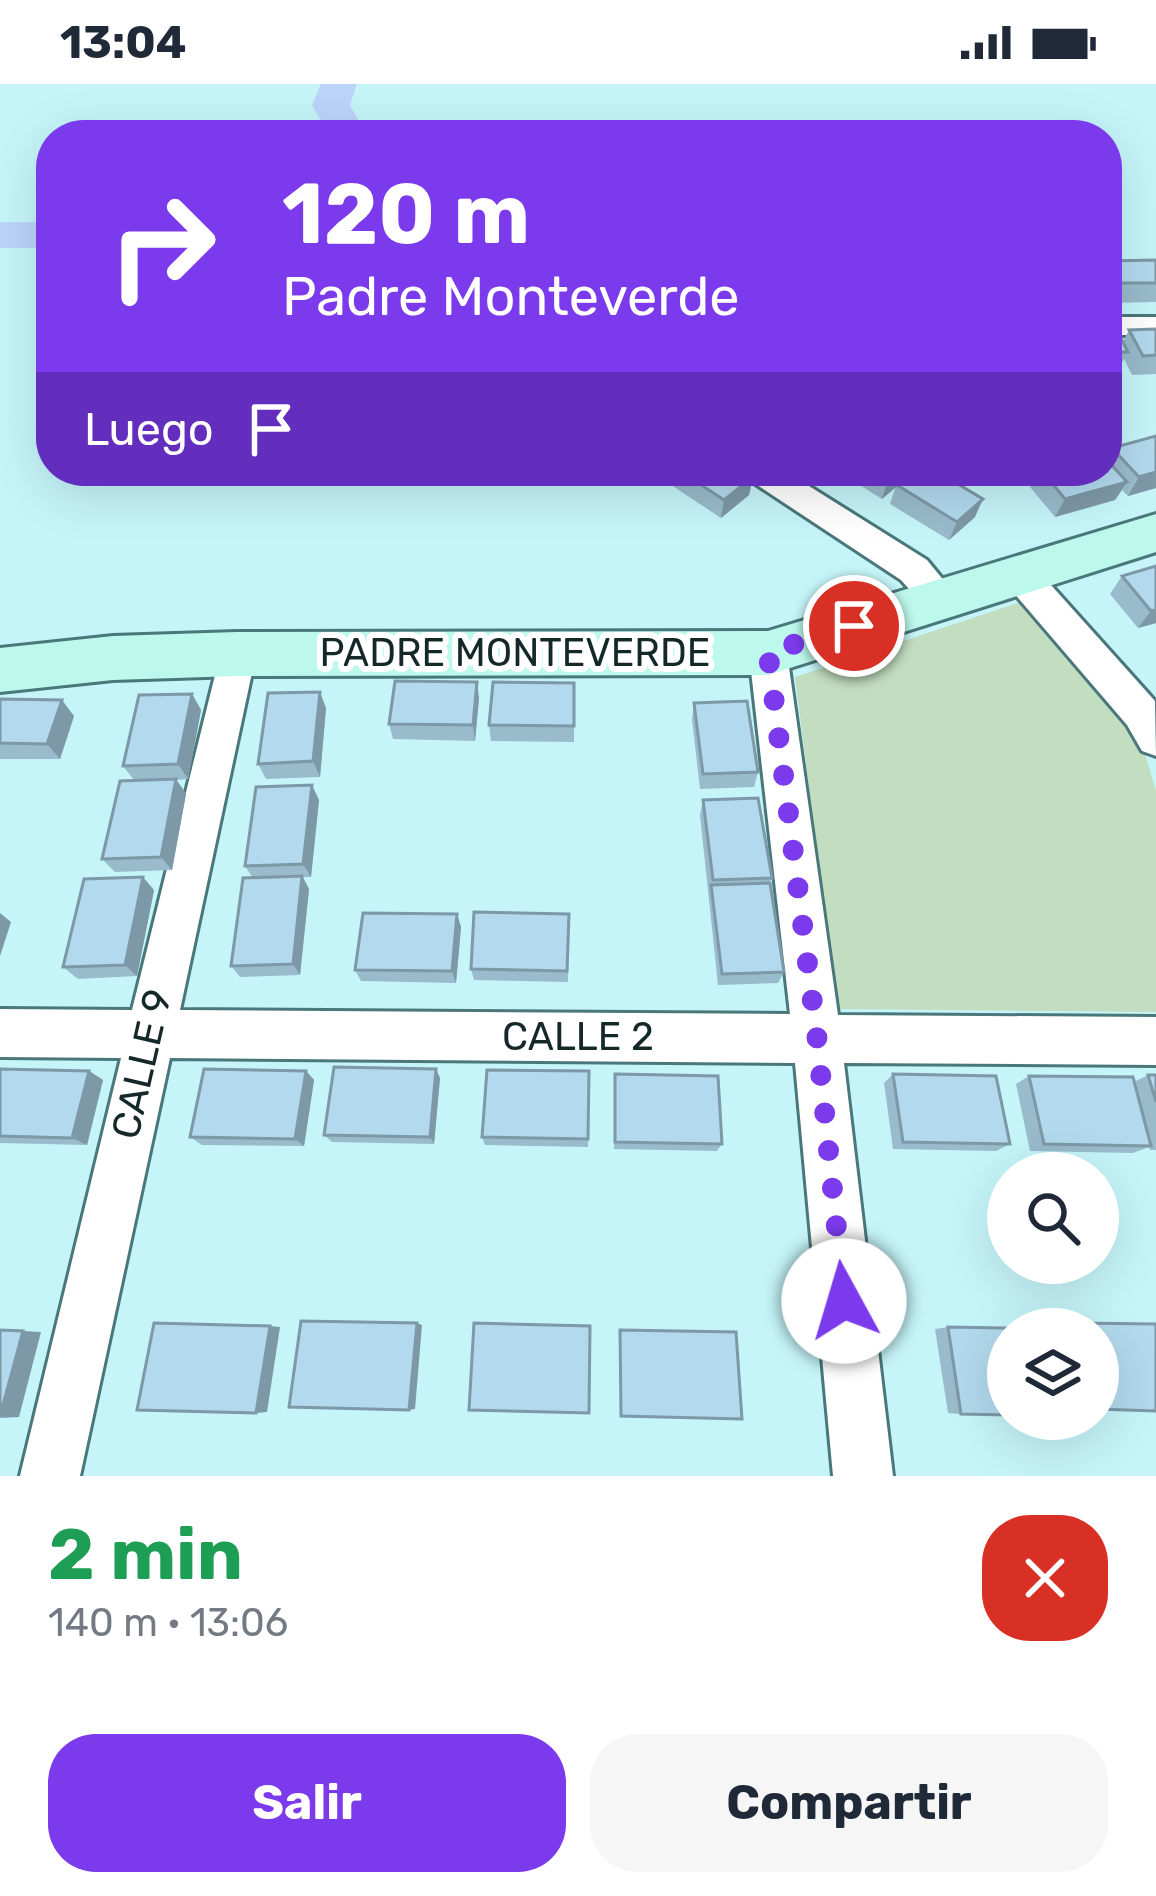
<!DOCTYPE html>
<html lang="es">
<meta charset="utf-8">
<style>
body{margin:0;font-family:Rubik,sans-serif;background:#f6f6f7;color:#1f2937;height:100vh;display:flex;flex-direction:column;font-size:45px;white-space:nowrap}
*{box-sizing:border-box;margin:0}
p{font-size:39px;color:#747a83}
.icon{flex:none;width:66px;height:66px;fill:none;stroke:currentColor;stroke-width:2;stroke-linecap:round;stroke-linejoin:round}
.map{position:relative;height:1392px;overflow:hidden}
.drawer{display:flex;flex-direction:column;background:#fff;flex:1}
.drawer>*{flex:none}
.guide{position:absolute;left:36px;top:36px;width:1086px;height:366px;border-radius:48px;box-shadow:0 12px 48px #0002;background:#7c3aed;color:#fff;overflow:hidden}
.fabs{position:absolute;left:987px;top:1068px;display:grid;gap:24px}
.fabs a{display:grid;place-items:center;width:132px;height:132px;border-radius:50%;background:#fff;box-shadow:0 12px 48px #0002;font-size:60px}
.pin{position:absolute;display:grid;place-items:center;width:102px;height:102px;color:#fff;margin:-51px;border:6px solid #fff;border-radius:50%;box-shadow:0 3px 12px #0007}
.me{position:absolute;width:132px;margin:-66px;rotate:354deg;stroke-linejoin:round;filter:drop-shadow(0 0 9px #0008)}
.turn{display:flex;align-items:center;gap:42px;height:252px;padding:0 48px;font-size:54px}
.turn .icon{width:156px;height:156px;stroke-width:2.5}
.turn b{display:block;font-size:84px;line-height:102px}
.then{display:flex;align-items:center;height:114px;padding:0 48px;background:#0003;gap:24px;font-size:45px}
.round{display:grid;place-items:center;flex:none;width:126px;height:126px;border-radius:48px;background:#f6f6f7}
.headline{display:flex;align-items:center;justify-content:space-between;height:204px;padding:0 48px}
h1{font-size:72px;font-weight:700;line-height:90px;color:#1e9e55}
.action{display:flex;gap:24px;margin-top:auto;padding:24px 48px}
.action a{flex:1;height:138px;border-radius:48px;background:#7c3aed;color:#fff;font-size:48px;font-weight:700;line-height:138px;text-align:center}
.action a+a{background:#f6f6f7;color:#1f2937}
.status{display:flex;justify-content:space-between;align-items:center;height:84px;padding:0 60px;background:#fff;direction:ltr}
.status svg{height:33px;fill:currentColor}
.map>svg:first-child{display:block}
</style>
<div class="status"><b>13:04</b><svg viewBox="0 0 49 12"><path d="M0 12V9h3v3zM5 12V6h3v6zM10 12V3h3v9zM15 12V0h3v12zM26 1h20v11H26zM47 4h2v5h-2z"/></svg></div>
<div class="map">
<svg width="1156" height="1392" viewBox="0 0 1156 1392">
<rect width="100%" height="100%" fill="#c5f5f9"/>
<path fill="#c2ddc0" d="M 1024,517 L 1138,647 L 1156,707 L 1156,928 L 837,925 L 795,593 Z"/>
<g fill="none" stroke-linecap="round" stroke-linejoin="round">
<g fill="#bcd4fa" fill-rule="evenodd">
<path d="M 321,0 L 357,0 L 350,21 L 367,51 L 329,51 L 312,21 Z"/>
<rect x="0" y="138" width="51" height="26"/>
</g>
<defs>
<g id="street">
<rect x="1107" y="233" width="49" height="18"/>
<path d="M 743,387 L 785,387 L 927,476 L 959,515 L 953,525 L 940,529 L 927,525 L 901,496 L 748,395 Z"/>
<path d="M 1020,477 L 1033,481 L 1155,617 L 1156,672 L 1142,667 L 1127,641 L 1007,501 L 1002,491 L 1007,481 Z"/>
<path d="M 768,554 L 782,558 L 787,569 L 838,931 L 1156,933 L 1156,981 L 844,979 L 893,1392 L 833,1392 L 795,979 L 170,974 L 80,1392 L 20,1392 L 121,974 L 0,973 L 0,925 L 132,926 L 223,559 L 237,555 L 251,559 L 256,570 L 180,926 L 790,930 L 749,569 L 754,558 Z"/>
</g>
<path id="secondary" d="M 1156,430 L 1156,468 L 768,591 L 237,592 L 113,596 L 0,608 L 0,564 L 113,552 L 237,548 L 768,547 Z"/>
</defs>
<use href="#street" stroke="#4a777a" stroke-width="6"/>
<use href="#secondary" stroke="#4a777a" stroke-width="6"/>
<use href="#street" fill="#fff" fill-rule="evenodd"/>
<use href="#secondary" fill="#bdf8ec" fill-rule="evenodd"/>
</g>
<g fill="#9bc">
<path d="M 1156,176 L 1156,218 L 1107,219 L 1107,177 Z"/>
<path d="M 1107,242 L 1123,258 L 1129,246 L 1156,245 L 1156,290 L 1132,291 L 1124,275 L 1118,287 L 1107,287 Z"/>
<path d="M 1112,364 L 1156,404 L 1128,412 L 1122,406 L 1115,416 L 1055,433 L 1030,403 L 1038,387 L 1107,387 L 1107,373 Z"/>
<path d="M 669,387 L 744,387 L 753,393 L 749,411 L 721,434 L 668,399 Z"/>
<path d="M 837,387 L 910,387 L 908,392 L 975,433 L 949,456 L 890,420 L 896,402 L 882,415 Z"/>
<path d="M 1156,482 L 1156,539 L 1138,544 L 1110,510 L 1122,492 Z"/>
<path d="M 574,599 L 574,658 L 491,657 L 489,641 Z"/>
<path d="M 192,610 L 201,626 L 188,695 L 176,696 L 186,710 L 172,786 L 115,788 L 102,775 L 134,696 L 123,682 Z"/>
<path d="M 479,614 L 475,657 L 393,655 L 389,640 Z"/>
<path d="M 0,615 L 74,632 L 60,675 L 0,675 Z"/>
<path d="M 694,619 L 758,688 L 754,703 L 700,705 L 692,635 Z"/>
<path d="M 326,624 L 320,693 L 266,695 L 258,680 Z"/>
<path d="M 319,716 L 311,793 L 303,793 L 309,805 L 300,891 L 240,893 L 231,882 L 253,794 L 245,782 Z"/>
<path d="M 703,716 L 772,794 L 769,799 L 784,888 L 778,899 L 718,901 L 700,731 Z"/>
<path d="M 154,806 L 137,892 L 78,895 L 63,883 Z"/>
<path d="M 457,830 L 461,843 L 456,899 L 361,897 L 355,886 Z"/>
<path d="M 569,830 L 568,898 L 474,896 L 471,885 Z"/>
<path d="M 0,985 L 89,987 L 103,996 L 87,1061 L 0,1059 Z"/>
<path d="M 306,987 L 314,996 L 304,1062 L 202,1061 L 190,1053 Z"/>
<path d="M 589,987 L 588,1063 L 485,1061 L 482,1053 Z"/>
<path d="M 615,990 L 722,1060 L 717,1067 L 614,1065 Z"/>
<path d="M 893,990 L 1010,1060 L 996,1067 L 893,1065 L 884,999 Z"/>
<path d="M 1148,991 L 1156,991 L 1156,1066 L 1150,1066 L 1149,1063 L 1133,1069 L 1030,1067 L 1016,1000 L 1029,992 L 1134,998 Z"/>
<path d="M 440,994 L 434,1060 L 332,1058 L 324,1051 Z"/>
<path d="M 1076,1239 L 1098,1245 L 1008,1245 L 961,1330 L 948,1329 L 935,1245 L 948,1243 L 1060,1245 L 1060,1241 Z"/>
</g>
<g fill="#7d98a6">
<path d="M 899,387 L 910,387 L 908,393 L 882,415 L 888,396 Z"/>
<path d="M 1156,388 L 1156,404 L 1128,412 L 1139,393 Z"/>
<path d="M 753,393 L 749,411 L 721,434 L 724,416 Z"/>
<path d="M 1127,398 L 1115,416 L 1055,433 L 1065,415 Z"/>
<path d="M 983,415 L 975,433 L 949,456 L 957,438 Z"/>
<path d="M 1156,526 L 1156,539 L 1138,544 L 1151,527 Z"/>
<path d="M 477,598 L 479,614 L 475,657 L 473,641 Z"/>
<path d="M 320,608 L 326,624 L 320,693 L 313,677 Z"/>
<path d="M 192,610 L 201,626 L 188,695 L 178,680 Z"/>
<path d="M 62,616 L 74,632 L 60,675 L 47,660 Z"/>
<path d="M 176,695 L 186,710 L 172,786 L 161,773 Z"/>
<path d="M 312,701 L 319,716 L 311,793 L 303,780 Z"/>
<path d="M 302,792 L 309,805 L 300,891 L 293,880 Z"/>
<path d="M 143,793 L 154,806 L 137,892 L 125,881 Z"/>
<path d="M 0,829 L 11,838 L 0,872 Z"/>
<path d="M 457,830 L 461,843 L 456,899 L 452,887 Z"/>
<path d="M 436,985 L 440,994 L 434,1060 L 430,1053 Z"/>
<path d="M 89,987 L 103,996 L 87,1061 L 72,1054 Z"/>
<path d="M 306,987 L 314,996 L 304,1062 L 295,1055 Z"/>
<path d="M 417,1239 L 422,1241 L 415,1325 L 409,1326 Z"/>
<path d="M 270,1242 L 280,1243 L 267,1328 L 256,1329 Z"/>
<path d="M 23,1247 L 41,1248 L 19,1333 L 0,1334 Z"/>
</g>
<g fill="#b2d9ed" stroke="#7d98a6" stroke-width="3">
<path d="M 1156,176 L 1156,199 L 1115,199 L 1107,185 L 1107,177 Z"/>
<path d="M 1107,242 L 1115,242 L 1128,268 L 1107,268 Z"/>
<path d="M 1156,245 L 1156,271 L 1143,272 L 1129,246 Z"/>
<path d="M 1156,352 L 1156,388 L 1139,393 L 1112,364 Z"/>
<path d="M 1107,376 L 1127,398 L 1065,415 L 1042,387 L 1107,387 Z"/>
<path d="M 680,387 L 744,387 L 753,393 L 724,416 Z"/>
<path d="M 873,387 L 899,387 L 888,396 Z"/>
<path d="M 914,387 L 936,387 L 983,415 L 957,438 L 897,401 Z"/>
<path d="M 1156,482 L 1156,526 L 1151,527 L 1122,492 Z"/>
<path d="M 395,597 L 477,598 L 473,641 L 389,640 Z"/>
<path d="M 493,598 L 574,599 L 574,642 L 489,641 Z"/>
<path d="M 320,608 L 313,677 L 258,680 L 268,609 Z"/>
<path d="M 192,610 L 178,680 L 123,682 L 139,611 Z"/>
<path d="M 0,615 L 62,616 L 47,660 L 0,659 Z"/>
<path d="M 747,617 L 758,688 L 703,690 L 694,619 Z"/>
<path d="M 176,695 L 161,773 L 102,775 L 120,697 Z"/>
<path d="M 312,701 L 303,780 L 245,782 L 256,703 Z"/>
<path d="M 758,714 L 772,794 L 713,796 L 703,716 Z"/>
<path d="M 302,792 L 293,880 L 231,882 L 243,794 Z"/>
<path d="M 143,793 L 125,881 L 63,883 L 84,795 Z"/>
<path d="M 770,799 L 784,888 L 722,890 L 711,801 Z"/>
<path d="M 474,828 L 569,830 L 567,887 L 471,885 Z"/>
<path d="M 363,829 L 457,830 L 452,887 L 355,886 Z"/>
<path d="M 334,983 L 436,985 L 430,1053 L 324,1051 Z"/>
<path d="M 0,985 L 89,987 L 72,1054 L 0,1052 Z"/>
<path d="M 204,985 L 306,987 L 295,1055 L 190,1053 Z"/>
<path d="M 487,986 L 589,987 L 588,1055 L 482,1053 Z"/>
<path d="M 615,990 L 718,992 L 722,1060 L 615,1058 Z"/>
<path d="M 893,990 L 996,992 L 1010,1060 L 903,1058 Z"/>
<path d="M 1148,991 L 1156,991 L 1156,1018 Z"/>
<path d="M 1029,992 L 1133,993 L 1151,1062 L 1044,1060 Z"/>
<path d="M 301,1237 L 417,1239 L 409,1326 L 289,1323 Z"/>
<path d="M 154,1239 L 270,1242 L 256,1329 L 137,1326 Z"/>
<path d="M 474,1239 L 590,1242 L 589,1329 L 469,1326 Z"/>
<path d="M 1076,1239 L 1156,1240 L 1156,1327 L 1098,1325 L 1098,1245 L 1077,1245 Z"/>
<path d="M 948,1243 L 1064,1245 L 1008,1245 L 1008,1331 L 961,1330 Z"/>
<path d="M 0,1246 L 23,1247 L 0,1332 Z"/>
<path d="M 620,1246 L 736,1248 L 742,1335 L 621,1332 Z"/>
</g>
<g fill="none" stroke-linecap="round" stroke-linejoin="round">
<path stroke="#7c3aed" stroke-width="21" stroke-dasharray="0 37.8" d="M 844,1217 L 817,954 L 768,568 L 854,542"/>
</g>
<g text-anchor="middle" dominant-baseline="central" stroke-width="12" stroke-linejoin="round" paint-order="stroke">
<g font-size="39" fill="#152829" stroke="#fff">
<text x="515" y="569">PADRE MONTEVERDE</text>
<text x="578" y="953">CALLE 2</text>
<text transform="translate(142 980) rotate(-77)">CALLE 9</text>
</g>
</g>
</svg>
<div class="fabs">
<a><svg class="icon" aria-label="search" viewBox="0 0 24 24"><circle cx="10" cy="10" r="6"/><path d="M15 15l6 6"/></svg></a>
<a><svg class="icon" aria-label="layers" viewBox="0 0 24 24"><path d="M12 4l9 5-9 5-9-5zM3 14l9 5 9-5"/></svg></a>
</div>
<div class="pin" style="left:854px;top:542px;background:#d93025"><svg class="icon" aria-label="arrive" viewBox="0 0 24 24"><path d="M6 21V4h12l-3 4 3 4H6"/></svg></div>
<svg class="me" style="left:844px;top:1217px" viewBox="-20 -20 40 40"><circle r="19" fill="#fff"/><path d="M0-13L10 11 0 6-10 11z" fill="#7c3aed"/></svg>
<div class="guide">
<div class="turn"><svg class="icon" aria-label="right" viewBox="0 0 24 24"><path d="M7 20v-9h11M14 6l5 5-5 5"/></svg><div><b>120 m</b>Padre Monteverde</div></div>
<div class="then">Luego<svg class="icon" aria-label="arrive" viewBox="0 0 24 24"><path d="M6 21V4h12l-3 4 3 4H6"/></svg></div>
</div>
</div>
<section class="drawer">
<div class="headline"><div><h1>2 min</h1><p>140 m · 13:06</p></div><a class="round" style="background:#d93025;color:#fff"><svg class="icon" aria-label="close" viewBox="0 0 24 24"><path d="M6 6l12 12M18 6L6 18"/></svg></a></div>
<div class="action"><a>Salir</a><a>Compartir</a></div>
</section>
